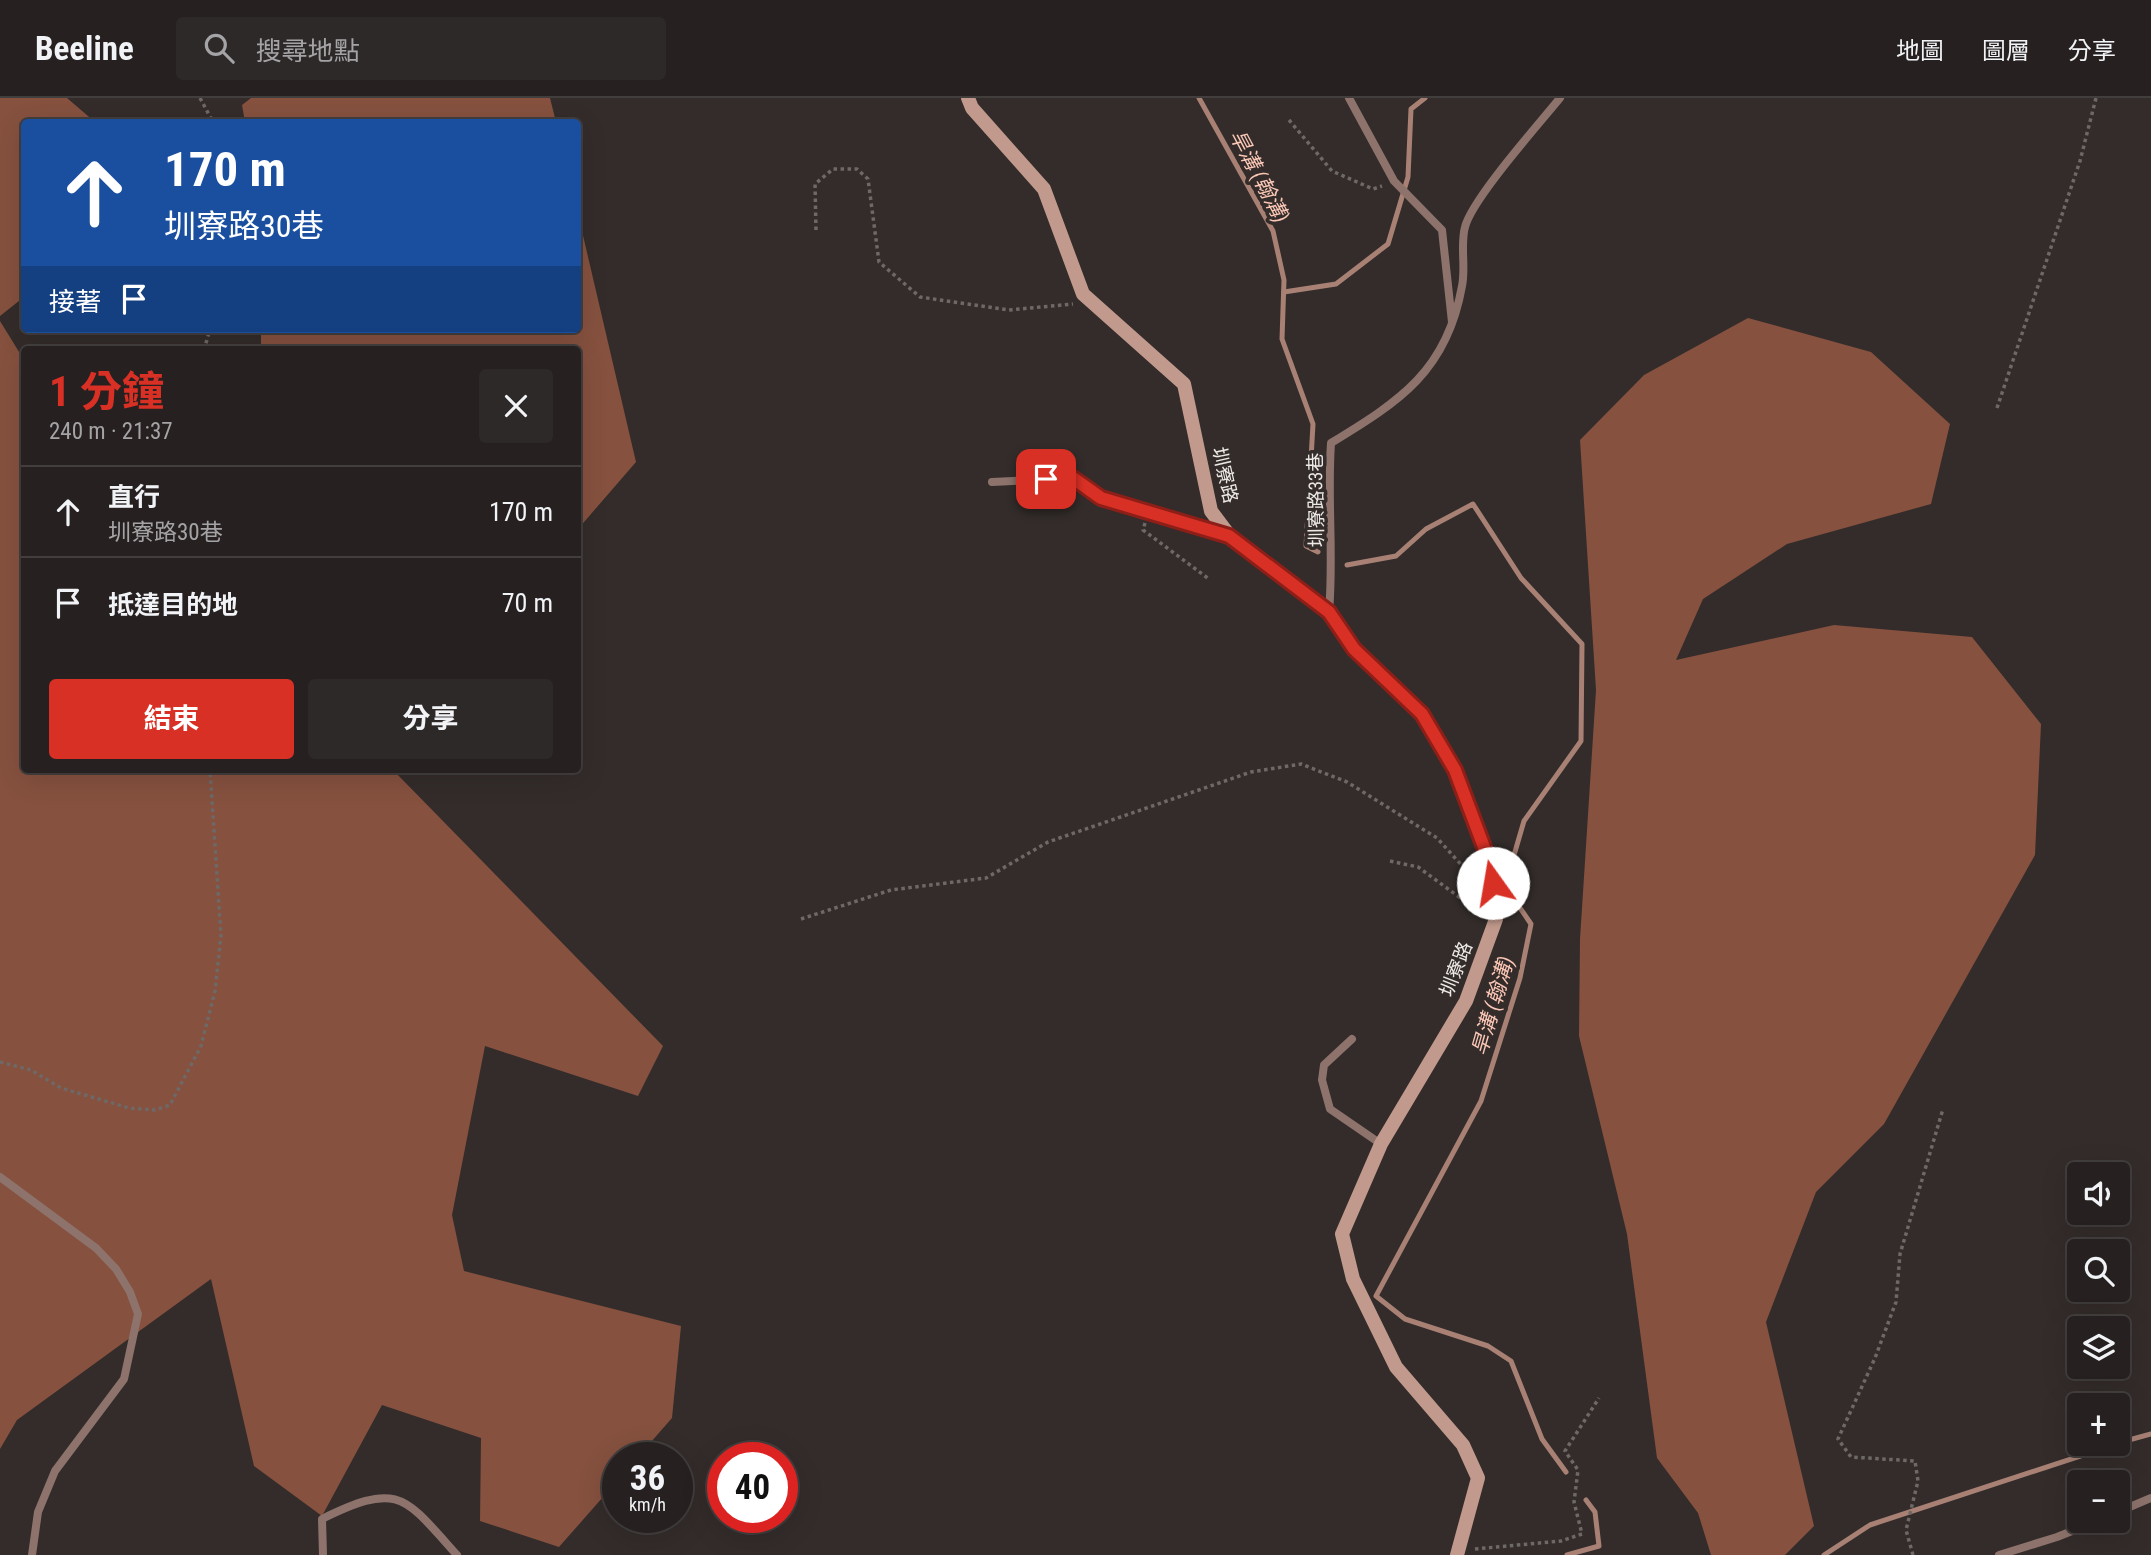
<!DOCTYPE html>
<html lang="zh-TW">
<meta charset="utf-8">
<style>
body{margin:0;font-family:"Roboto Condensed","Noto Sans TC",sans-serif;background:#2e2929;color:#f1f3f6;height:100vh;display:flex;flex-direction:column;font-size:26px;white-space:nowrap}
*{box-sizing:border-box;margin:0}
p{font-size:23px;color:#a4a3a5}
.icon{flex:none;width:38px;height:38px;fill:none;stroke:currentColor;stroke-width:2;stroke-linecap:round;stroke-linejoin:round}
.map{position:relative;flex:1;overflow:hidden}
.panel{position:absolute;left:21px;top:248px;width:560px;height:427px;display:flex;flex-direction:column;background:#262120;border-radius:7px;box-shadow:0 7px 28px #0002,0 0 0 2px #423e3e}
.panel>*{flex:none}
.hud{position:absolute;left:21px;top:21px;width:560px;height:214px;border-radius:7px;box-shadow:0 7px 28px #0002,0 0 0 2px #423e3e;background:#1a4fa0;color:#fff;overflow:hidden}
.fabs{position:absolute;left:2067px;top:1064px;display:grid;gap:14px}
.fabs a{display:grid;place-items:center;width:63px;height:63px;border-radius:7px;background:#262120;box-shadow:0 7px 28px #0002,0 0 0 2px #423e3e;font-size:35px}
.speed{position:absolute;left:602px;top:1344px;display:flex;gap:14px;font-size:35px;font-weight:700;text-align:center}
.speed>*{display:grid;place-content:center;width:91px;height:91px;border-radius:50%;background:#262120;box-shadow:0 7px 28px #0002,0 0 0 2px #423e3e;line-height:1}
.speed small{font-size:18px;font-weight:400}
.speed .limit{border:10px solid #d22;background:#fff;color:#111}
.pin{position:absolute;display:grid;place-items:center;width:60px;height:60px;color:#fff;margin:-30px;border-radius:14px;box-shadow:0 4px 10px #0006}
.me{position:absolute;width:77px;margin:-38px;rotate:347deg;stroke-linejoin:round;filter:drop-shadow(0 0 5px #0008)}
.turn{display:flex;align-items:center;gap:24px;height:147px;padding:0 28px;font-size:32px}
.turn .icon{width:91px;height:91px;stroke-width:2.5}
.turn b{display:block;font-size:49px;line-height:60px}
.then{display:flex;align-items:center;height:66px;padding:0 28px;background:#0003;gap:14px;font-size:26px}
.round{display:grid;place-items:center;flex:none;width:74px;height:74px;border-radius:7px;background:#2e2929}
.summary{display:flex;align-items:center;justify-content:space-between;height:119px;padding:0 28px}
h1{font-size:42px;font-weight:700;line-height:52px;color:#d93025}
.cta{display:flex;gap:14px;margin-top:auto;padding:14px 28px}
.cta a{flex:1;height:80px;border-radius:7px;background:#d93025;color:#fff;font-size:28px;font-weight:700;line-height:80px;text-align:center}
.cta a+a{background:#2e2929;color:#f1f3f6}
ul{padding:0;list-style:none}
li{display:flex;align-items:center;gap:21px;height:91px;padding:0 28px;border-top:2px solid #423e3e}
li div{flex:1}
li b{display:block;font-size:26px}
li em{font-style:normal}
header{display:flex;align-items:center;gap:42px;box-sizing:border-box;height:98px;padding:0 35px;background:#262120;border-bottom:2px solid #423e3e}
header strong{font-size:33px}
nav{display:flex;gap:38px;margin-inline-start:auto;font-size:24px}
.search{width:490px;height:63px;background:#2e2929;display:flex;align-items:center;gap:18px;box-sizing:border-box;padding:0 24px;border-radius:7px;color:#a4a3a5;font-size:26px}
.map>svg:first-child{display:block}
</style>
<header>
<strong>Beeline</strong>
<div class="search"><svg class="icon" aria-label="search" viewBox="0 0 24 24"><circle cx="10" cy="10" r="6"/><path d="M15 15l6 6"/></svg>搜尋地點</div>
<nav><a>地圖</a><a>圖層</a><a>分享</a></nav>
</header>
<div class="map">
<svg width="2151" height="1457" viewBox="0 0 2151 1457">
<rect width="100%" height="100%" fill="#332c2a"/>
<g fill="#86513f">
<path d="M 0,0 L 67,0 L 95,24 L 24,24 L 24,199 L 0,218 Z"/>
<path d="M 251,0 L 550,0 L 556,24 L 245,24 L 242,7 Z"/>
<path d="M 578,116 L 636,364 L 578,431 L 578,252 L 261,252 L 261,231 L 578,231 Z"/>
<path d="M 1748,220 L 1871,254 L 1950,326 L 1931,406 L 1787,446 L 1703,501 L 1676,562 L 1834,527 L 1972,539 L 2041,626 L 2035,757 L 1884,1026 L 1816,1094 L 1766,1224 L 1814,1428 L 1785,1457 L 1711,1457 L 1698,1415 L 1657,1360 L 1627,1136 L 1579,938 L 1580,841 L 1596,592 L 1580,342 L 1644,277 Z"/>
<path d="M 0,223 L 24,262 L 24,672 L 393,672 L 663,948 L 638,998 L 485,948 L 452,1117 L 464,1173 L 681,1228 L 672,1320 L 637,1360 L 618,1360 L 618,1382 L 559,1449 L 480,1423 L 481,1340 L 382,1307 L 322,1418 L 254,1368 L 211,1181 L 17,1322 L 0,1351 Z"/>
</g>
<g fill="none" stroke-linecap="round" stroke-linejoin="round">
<g stroke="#a88174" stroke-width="5">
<path d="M 1199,0 L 1273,133 L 1284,182 L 1282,241 L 1313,326 L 1306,448 L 1318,454"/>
<path d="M 1284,194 L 1336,186 L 1388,146 L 1408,79 L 1411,11 L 1425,0"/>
<path d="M 1347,467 L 1396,458 L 1426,431 L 1473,406 L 1521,480 L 1582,546 L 1581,643 L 1524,723 L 1505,788 L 1531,826 L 1520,880 L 1481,1003 L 1376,1198 L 1405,1221 L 1488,1248 L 1511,1263 L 1542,1341 L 1566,1374"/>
<path d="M 2118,1345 L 2151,1336"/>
<path d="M 1567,1457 L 1599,1448 L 1595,1414 L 1586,1402"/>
<path d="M 1824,1457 L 1870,1427 L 2117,1346"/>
</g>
<g stroke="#6e6866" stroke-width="3.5" stroke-dasharray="3.5 3.5" stroke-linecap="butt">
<path d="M 200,0 L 213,24"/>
<path d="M 1289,22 L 1332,73 L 1373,91 L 1382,88"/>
<path d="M 816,132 L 815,86 L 833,71 L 857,71 L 868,81 L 879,164 L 920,199 L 1009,212 L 1073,206"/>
<path d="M 204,252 L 210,231"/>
<path d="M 22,288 L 24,289"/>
<path d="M 1997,310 L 2080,63 L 2096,0"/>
<path d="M 1145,425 L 1143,432 L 1209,481"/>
<path d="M 1390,763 L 1418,769 L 1481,815"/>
<path d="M 801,821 L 891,792 L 986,780 L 1048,744 L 1251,674 L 1301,666 L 1347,684 L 1437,740 L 1475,782"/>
<path d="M 0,964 L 31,972 L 61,990 L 129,1010 L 155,1012 L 170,1007 L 201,948 L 215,893 L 221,838 L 210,672"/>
<path d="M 1475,1451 L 1561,1443 L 1582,1436 L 1574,1404 L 1578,1372 L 1565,1353 L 1599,1300"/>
<path d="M 1913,1457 L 1906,1432 L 1918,1383 L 1915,1363 L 1851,1359 L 1838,1341 L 1875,1260 L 1896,1204 L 1900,1156 L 1943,1011"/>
</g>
<g stroke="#8d736b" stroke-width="8">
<path d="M 1349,0 L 1394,83 L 1442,132 L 1452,224"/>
<path d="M 992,384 L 1073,380 L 1101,400 L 1226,437"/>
<path d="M 1329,514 C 1334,457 1327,402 1331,345 C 1400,303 1447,273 1462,188 C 1466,169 1460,147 1465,129 C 1472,101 1539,26 1560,0"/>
<path d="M 1352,941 L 1324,967 L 1322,982 L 1330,1011 L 1381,1046"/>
<path d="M 0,1079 L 96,1150 L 116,1171 L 130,1194 L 138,1216 L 124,1281 L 55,1373 L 38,1414 L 32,1457"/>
<path d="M 2118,1414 L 2151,1400"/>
<path d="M 323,1457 L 322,1421 C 399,1383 404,1398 457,1457"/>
<path d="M 1999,1457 L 2057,1439 L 2097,1423"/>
</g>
<path stroke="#c29a8d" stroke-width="14" d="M 968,0 L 972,10 L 1044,91 L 1083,196 L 1184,286 L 1211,413 L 1229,437 L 1329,514 L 1354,551 L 1422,616 L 1455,672 L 1490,765 L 1496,821 L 1466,903 L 1381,1046 L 1342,1136 L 1353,1181 L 1396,1269 L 1463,1347 L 1478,1380 L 1457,1457"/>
</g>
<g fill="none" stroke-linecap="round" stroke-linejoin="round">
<defs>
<path id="route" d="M 1046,381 L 1073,380 L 1101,400 L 1229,438 L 1329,514 L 1354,551 L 1422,616 L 1455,672 L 1490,765 L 1493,785"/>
</defs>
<use href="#route" stroke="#8d1f18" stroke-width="18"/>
<use href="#route" stroke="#d93025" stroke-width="12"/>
</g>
<g text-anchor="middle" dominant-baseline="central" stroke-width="7" stroke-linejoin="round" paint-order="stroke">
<g font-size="19" fill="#ede9e7" stroke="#332c2a">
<text transform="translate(1225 377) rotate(77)">圳寮路</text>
<text transform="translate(1316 402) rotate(-91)">圳寮路33巷</text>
<text transform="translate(1456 871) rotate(-69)">圳寮路</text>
</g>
<g font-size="21" font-style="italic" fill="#fac6b5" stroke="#332c2a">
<text transform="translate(1259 78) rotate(62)">旱溝 (翰溝)</text>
<text transform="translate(1493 908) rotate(-74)">旱溝 (翰溝)</text>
</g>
</g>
</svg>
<div class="fabs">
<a><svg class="icon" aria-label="sound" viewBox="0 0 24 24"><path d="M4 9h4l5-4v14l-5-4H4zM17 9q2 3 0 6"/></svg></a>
<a><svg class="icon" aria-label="search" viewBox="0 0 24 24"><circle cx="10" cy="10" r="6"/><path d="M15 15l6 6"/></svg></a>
<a><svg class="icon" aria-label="layers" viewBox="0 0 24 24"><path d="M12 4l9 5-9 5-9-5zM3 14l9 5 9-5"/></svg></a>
<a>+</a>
<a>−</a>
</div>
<div class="speed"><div>36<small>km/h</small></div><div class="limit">40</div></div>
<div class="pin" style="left:1046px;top:381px;background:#d93025"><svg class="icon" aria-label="arrive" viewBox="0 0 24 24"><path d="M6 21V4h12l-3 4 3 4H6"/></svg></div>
<svg class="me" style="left:1493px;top:785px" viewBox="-20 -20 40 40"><circle r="19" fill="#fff"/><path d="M0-13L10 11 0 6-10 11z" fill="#d93025"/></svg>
<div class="hud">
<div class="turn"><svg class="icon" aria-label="ahead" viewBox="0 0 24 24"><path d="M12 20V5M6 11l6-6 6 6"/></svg><div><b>170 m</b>圳寮路30巷</div></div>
<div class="then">接著<svg class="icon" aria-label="arrive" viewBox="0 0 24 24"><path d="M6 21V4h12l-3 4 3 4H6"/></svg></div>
</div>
<section class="panel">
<div class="summary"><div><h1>1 分鐘</h1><p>240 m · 21:37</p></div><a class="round"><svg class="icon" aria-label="close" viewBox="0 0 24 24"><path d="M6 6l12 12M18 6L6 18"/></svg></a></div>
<ul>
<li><svg class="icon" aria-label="ahead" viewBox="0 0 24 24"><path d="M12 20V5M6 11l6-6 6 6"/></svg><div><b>直行</b><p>圳寮路30巷</p></div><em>170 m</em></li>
<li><svg class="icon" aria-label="arrive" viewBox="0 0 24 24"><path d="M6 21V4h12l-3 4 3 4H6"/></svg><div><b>抵達目的地</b></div><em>70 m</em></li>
</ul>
<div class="cta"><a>結束</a><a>分享</a></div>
</section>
</div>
